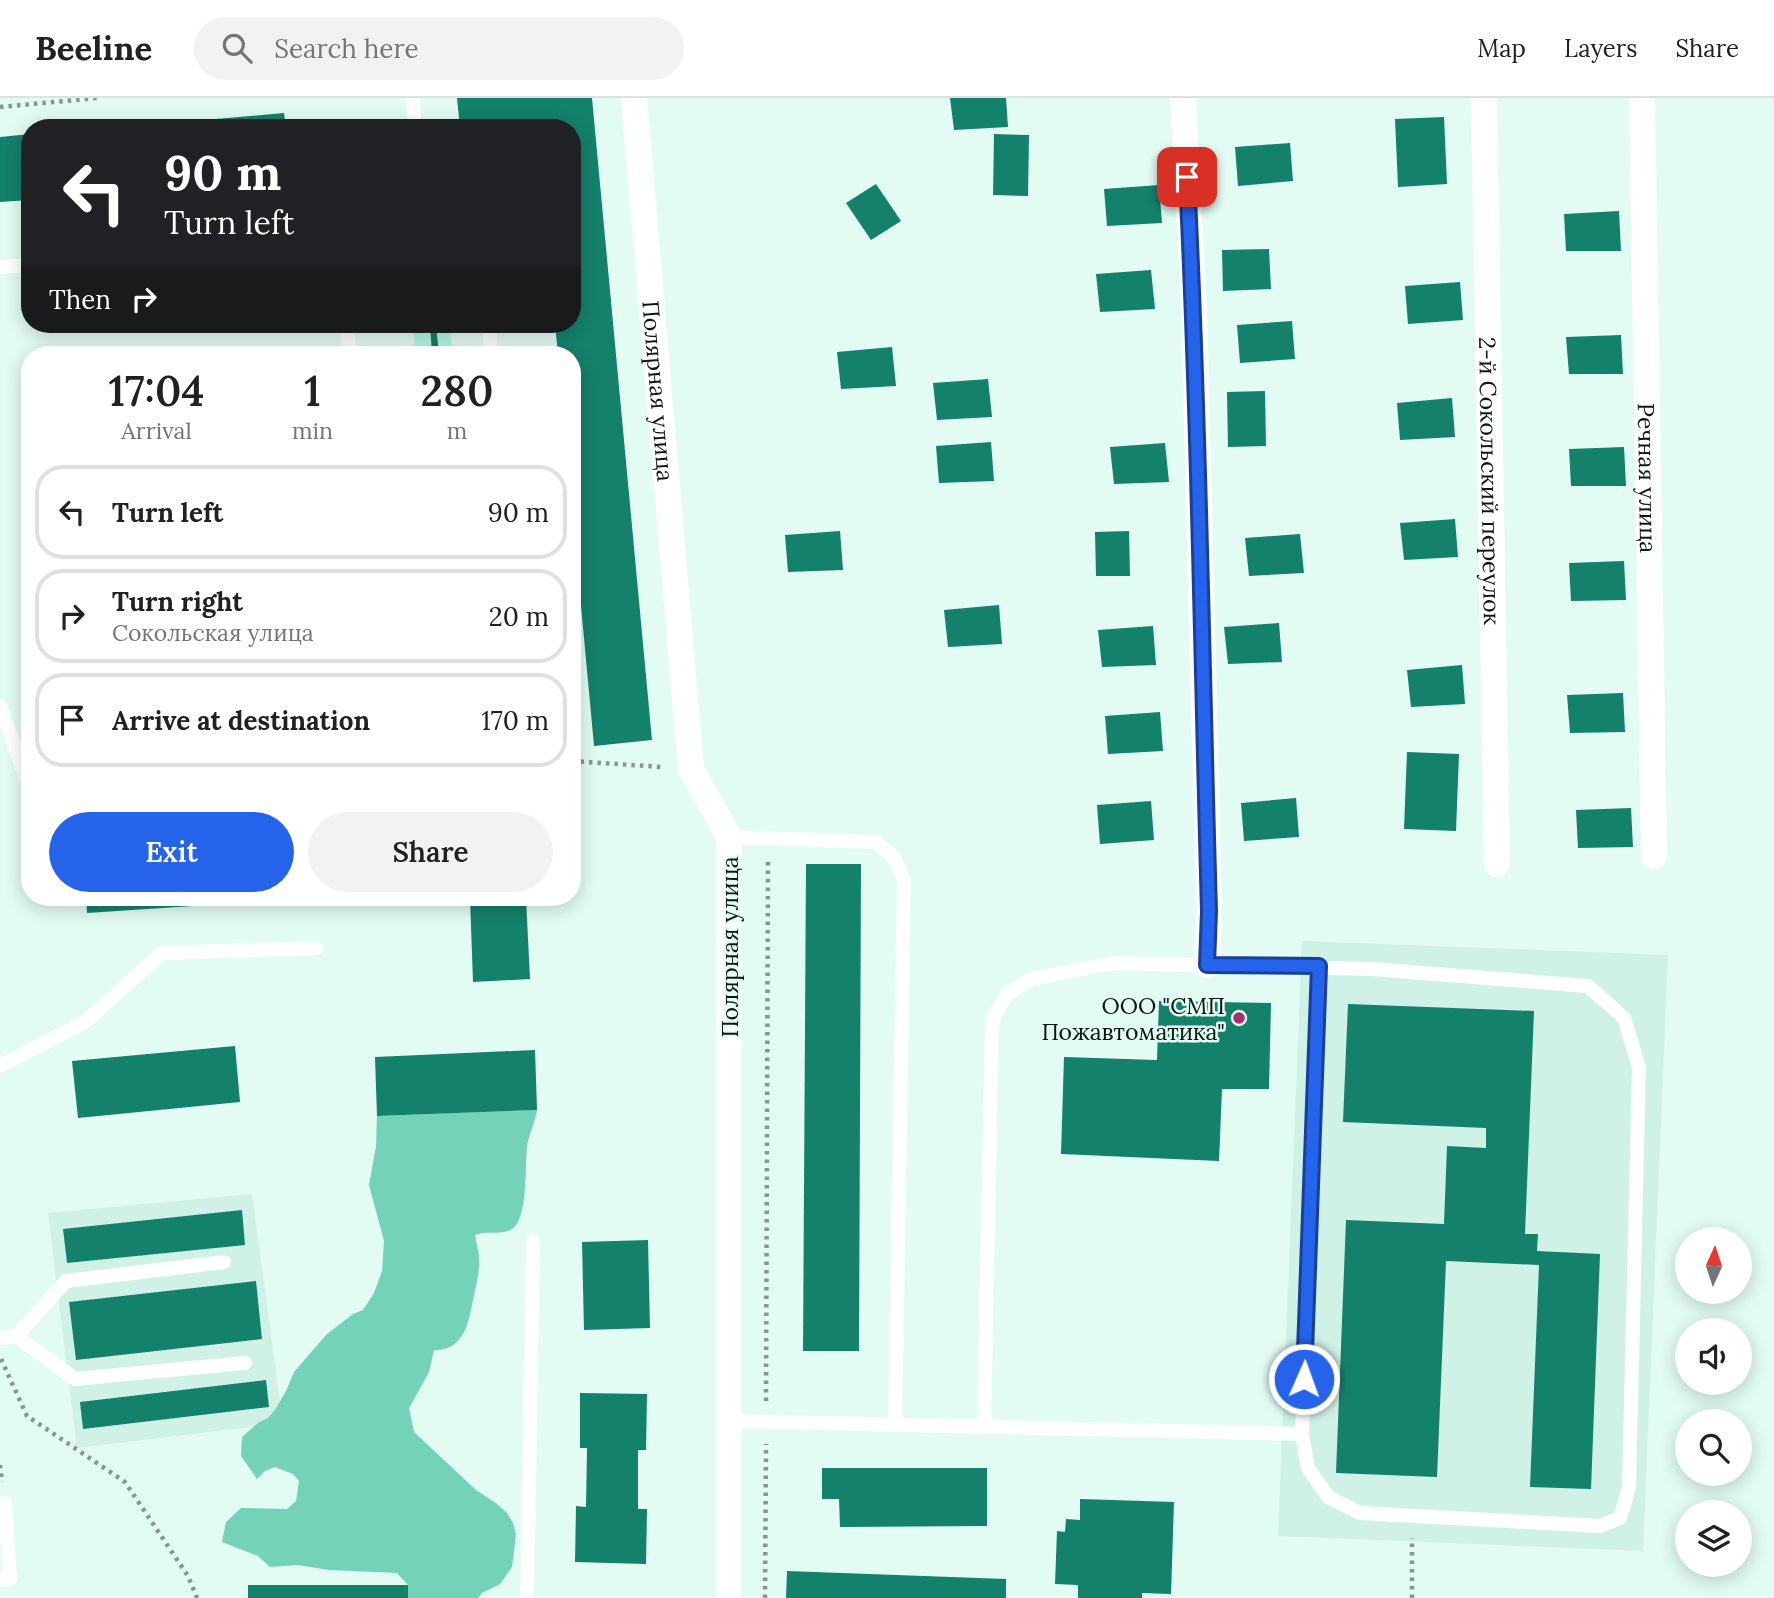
<!DOCTYPE html>
<meta charset="utf-8">
<style>
body{margin:0;font-family:Lora,serif;background:#f2f2f2;color:#202124;height:100vh;display:flex;flex-direction:column;font-size:26px;white-space:nowrap}
*{box-sizing:border-box;margin:0}
p{font-size:23px;color:#757577}
.icon{flex:none;width:38px;height:38px;fill:none;stroke:currentColor;stroke-width:2;stroke-linecap:round;stroke-linejoin:round}
.map{position:relative;flex:1;overflow:hidden}
.drawer{position:absolute;left:21px;top:248px;width:560px;height:560px;display:flex;flex-direction:column;background:#fff;border-radius:28px;box-shadow:0 4px 18px #0003}
.drawer>*{flex:none}
.hud{position:absolute;left:21px;top:21px;width:560px;height:214px;border-radius:28px;box-shadow:0 4px 18px #0003;background:#202124;color:#fff;overflow:hidden}
.needle{width:46px;rotate:3deg}
.buttons{position:absolute;left:1675px;top:1129px;display:grid;gap:14px}
.buttons a{display:grid;place-items:center;width:77px;height:77px;border-radius:50%;background:#fff;box-shadow:0 4px 18px #0003;font-size:35px}
.pin{position:absolute;display:grid;place-items:center;width:60px;height:60px;color:#fff;margin:-30px;border-radius:14px;box-shadow:0 4px 10px #0006}
.me{position:absolute;width:77px;margin:-38px;rotate:2deg;stroke-linejoin:round;filter:drop-shadow(0 0 5px #0008)}
.turn{display:flex;align-items:center;gap:24px;height:147px;padding:0 28px;font-size:32px}
.turn .icon{width:91px;height:91px;stroke-width:2.5}
.turn b{display:block;font-size:49px;line-height:60px}
.then{display:flex;align-items:center;height:66px;padding:0 28px;background:#0003;gap:14px;font-size:26px}
.eta{display:flex;justify-content:space-evenly;align-items:center;height:119px;text-align:center}
.eta b{font-size:42px;font-weight:600;line-height:49px}
.cta{display:flex;gap:14px;margin-top:auto;padding:14px 28px}
.cta a{flex:1;height:80px;border-radius:42px;background:#2563eb;color:#fff;font-size:28px;font-weight:600;line-height:80px;text-align:center}
.cta a+a{background:#f2f2f2;color:#202124}
ul{padding:0;list-style:none}
li{display:flex;align-items:center;gap:21px;height:94px;margin:0 14px 10px;padding:0 14px;border:4px solid #e0e0e0;border-radius:28px}
li div{flex:1}
li b{display:block;font-size:26px}
li em{font-style:normal}
header{display:flex;align-items:center;gap:42px;box-sizing:border-box;height:98px;padding:0 35px;background:#fff;border-bottom:2px solid #e0e0e0}
header strong{font-size:33px}
nav{display:flex;gap:38px;margin-inline-start:auto;font-size:24px}
.search{width:490px;height:63px;background:#f2f2f2;display:flex;align-items:center;gap:18px;box-sizing:border-box;padding:0 24px;border-radius:38px;color:#757577;font-size:26px}
.map>svg:first-child{display:block}
</style>
<header>
<strong>Beeline</strong>
<div class="search"><svg class="icon" aria-label="search" viewBox="0 0 24 24"><circle cx="10" cy="10" r="6"/><path d="M15 15l6 6"/></svg>Search here</div>
<nav><a>Map</a><a>Layers</a><a>Share</a></nav>
</header>
<div class="map">
<svg width="1774" height="1500" viewBox="0 0 1774 1500">
<rect width="100%" height="100%" fill="#e2fcf3"/>
<g fill="#cff1e6">
<path d="M 1302,843 L 1668,857 L 1643,1453 L 1278,1438 Z"/>
<path d="M 252,1096 L 283,1325 L 77,1350 L 48,1115 Z"/>
</g>
<path fill="#b3f8e3" d="M 413,226 L 450,226 L 452,257 L 415,257 Z"/>
<path fill="#74d2b8" d="M 537,1012 C 535,1024 529,1036 527,1048 C 525,1066 528,1122 512,1131 C 501,1138 487,1132 475,1137 C 476,1144 478,1151 479,1159 C 480,1171 477,1184 474,1197 C 469,1221 466,1253 434,1252 L 429,1274 L 409,1310 L 414,1334 L 476,1392 L 497,1406 L 507,1415 L 513,1425 L 516,1436 L 512,1469 L 500,1486 L 482,1495 L 478,1500 L 408,1500 L 408,1487 L 397,1475 L 329,1472 L 298,1467 L 270,1469 L 258,1458 L 222,1444 L 226,1424 L 241,1410 L 287,1411 L 296,1403 L 299,1383 L 293,1376 L 275,1369 L 265,1373 L 257,1381 L 241,1358 L 242,1339 L 258,1325 L 268,1320 L 275,1312 L 286,1293 L 294,1274 L 327,1236 L 353,1216 L 363,1212 L 374,1195 L 382,1173 L 384,1143 L 369,1087 L 376,1048 L 377,1018 Z"/>
<g fill="#14816a">
<path d="M 457,0 L 592,0 L 652,642 L 594,648 L 572,411 L 572,257 L 558,257 L 555,226 L 572,226 L 572,30 L 460,30 Z"/>
<path d="M 950,0 L 1006,0 L 1008,29 L 954,32 Z"/>
<path d="M 284,15 L 286,30 L 136,30 L 136,28 Z"/>
<path d="M 1444,19 L 1447,86 L 1398,89 L 1395,21 Z"/>
<path d="M 30,36 L 30,102 L 0,104 L 0,39 Z"/>
<path d="M 994,36 L 1029,37 L 1028,98 L 993,97 Z"/>
<path d="M 1290,45 L 1293,83 L 1238,88 L 1235,49 Z"/>
<path d="M 876,86 L 901,123 L 871,142 L 846,105 Z"/>
<path d="M 1159,87 L 1162,125 L 1107,128 L 1104,91 Z"/>
<path d="M 1619,113 L 1621,153 L 1566,153 L 1564,116 Z"/>
<path d="M 1269,151 L 1271,191 L 1223,193 L 1222,152 Z"/>
<path d="M 1151,172 L 1155,211 L 1100,214 L 1096,176 Z"/>
<path d="M 1460,184 L 1463,222 L 1408,226 L 1405,188 Z"/>
<path d="M 1292,223 L 1295,261 L 1240,265 L 1237,227 Z"/>
<path d="M 430,226 L 436,226 L 439,257 L 432,257 Z"/>
<path d="M 1621,237 L 1623,276 L 1569,276 L 1566,239 Z"/>
<path d="M 892,249 L 896,288 L 841,291 L 837,254 Z"/>
<path d="M 988,281 L 992,319 L 937,322 L 933,285 Z"/>
<path d="M 1265,293 L 1266,348 L 1228,349 L 1227,294 Z"/>
<path d="M 1452,300 L 1455,339 L 1400,342 L 1397,305 Z"/>
<path d="M 991,344 L 994,383 L 939,385 L 936,348 Z"/>
<path d="M 1165,345 L 1169,384 L 1114,386 L 1110,349 Z"/>
<path d="M 1624,349 L 1626,388 L 1571,388 L 1569,351 Z"/>
<path d="M 1455,421 L 1458,459 L 1404,462 L 1400,425 Z"/>
<path d="M 840,433 L 843,472 L 788,474 L 785,437 Z"/>
<path d="M 1129,433 L 1130,478 L 1096,478 L 1095,434 Z"/>
<path d="M 1300,436 L 1304,475 L 1249,478 L 1245,440 Z"/>
<path d="M 1624,463 L 1626,502 L 1571,503 L 1569,465 Z"/>
<path d="M 999,507 L 1002,546 L 948,549 L 944,512 Z"/>
<path d="M 1279,525 L 1282,564 L 1228,566 L 1224,529 Z"/>
<path d="M 1153,528 L 1156,567 L 1102,569 L 1098,532 Z"/>
<path d="M 1462,567 L 1465,606 L 1411,609 L 1407,572 Z"/>
<path d="M 1623,595 L 1625,634 L 1570,635 L 1567,597 Z"/>
<path d="M 1160,614 L 1163,653 L 1108,656 L 1105,618 Z"/>
<path d="M 1407,654 L 1459,656 L 1456,733 L 1404,731 Z"/>
<path d="M 1296,700 L 1299,739 L 1244,743 L 1241,705 Z"/>
<path d="M 1151,703 L 1154,742 L 1100,746 L 1097,707 Z"/>
<path d="M 1631,710 L 1633,749 L 1578,750 L 1576,712 Z"/>
<path d="M 806,766 L 861,766 L 859,1253 L 803,1253 Z"/>
<path d="M 86,800 L 281,800 L 281,802 L 87,815 Z"/>
<path d="M 470,800 L 526,800 L 530,881 L 473,884 Z"/>
<path d="M 1159,903 L 1271,905 L 1269,991 L 1222,991 L 1219,1063 L 1061,1056 L 1064,959 L 1157,962 Z"/>
<path d="M 1348,906 L 1534,913 L 1525,1136 L 1538,1136 L 1537,1153 L 1600,1156 L 1591,1391 L 1530,1389 L 1539,1167 L 1446,1163 L 1437,1379 L 1336,1375 L 1346,1122 L 1444,1126 L 1447,1048 L 1486,1050 L 1486,1030 L 1343,1024 Z"/>
<path d="M 235,948 L 240,1004 L 78,1020 L 72,963 Z"/>
<path d="M 535,952 L 537,1012 L 377,1018 L 375,959 Z"/>
<path d="M 242,1112 L 245,1147 L 67,1165 L 63,1131 Z"/>
<path d="M 648,1142 L 650,1230 L 584,1232 L 582,1144 Z"/>
<path d="M 256,1183 L 262,1241 L 76,1262 L 69,1204 Z"/>
<path d="M 266,1282 L 269,1309 L 83,1331 L 80,1304 Z"/>
<path d="M 580,1295 L 647,1296 L 646,1352 L 638,1352 L 638,1411 L 647,1411 L 646,1466 L 575,1464 L 576,1408 L 586,1409 L 587,1350 L 580,1350 Z"/>
<path d="M 822,1370 L 987,1370 L 987,1428 L 840,1429 L 839,1401 L 822,1401 Z"/>
<path d="M 1080,1401 L 1174,1404 L 1171,1496 L 1142,1495 L 1142,1500 L 1078,1500 L 1078,1487 L 1055,1486 L 1057,1433 L 1065,1434 L 1066,1421 L 1080,1422 Z"/>
<path d="M 787,1473 L 1006,1481 L 1006,1500 L 786,1500 Z"/>
<rect x="248" y="1487" width="160" height="13"/>
</g>
<g fill="none" stroke-linecap="round" stroke-linejoin="round">
<g stroke="#849790" stroke-width="4.5" stroke-dasharray="3.5 5" stroke-linecap="butt">
<path d="M 0,9 L 97,0"/>
<path d="M 572,663 L 662,669"/>
<path d="M 1,1261 L 27,1318 L 125,1384 L 188,1478 L 197,1500"/>
<path d="M 766,1303 L 768,762"/>
<path d="M 0,1367 L 2,1384"/>
<path d="M 765,1500 L 766,1346"/>
<path d="M 1412,1500 L 1412,1440"/>
</g>
<g stroke="#fff" stroke-width="14">
<path d="M 413,0 L 415,30"/>
<path d="M 0,169 L 30,167"/>
<path d="M 489,226 L 491,257"/>
<path d="M 348,239 L 349,257"/>
<path d="M 0,608 L 26,680 L 30,684"/>
<path d="M 729,739 L 875,744 L 894,759 L 904,782 L 895,1327"/>
<path d="M 0,968 L 85,924 L 162,855 L 316,850"/>
<path d="M 16,1238 L 75,1281 L 245,1265"/>
<path d="M 0,1240 L 16,1238 L 66,1183 L 224,1164"/>
<path d="M 730,1323 L 1302,1336"/>
<path d="M 984,1329 L 992,923 L 1006,897 L 1031,881 L 1112,865 L 1372,871 L 1588,888 L 1624,920 L 1639,969 L 1629,1390 L 1620,1420 L 1600,1428 L 1360,1415 L 1328,1399 L 1308,1370 L 1302,1336 L 1319,868"/>
<path d="M 0,1482 L 10,1481 L 5,1405"/>
<path d="M 527,1500 L 533,1143"/>
</g>
<g stroke="#fff" stroke-width="26">
<path id="s1" d="M 634,0 L 691,671 L 729,739 L 729,1500"/>
<path d="M 1183,0 L 1194,211 L 1209,813 L 1207,867"/>
<path id="s2" d="M 1484,0 L 1497,766"/>
<path id="s3" d="M 1642,0 L 1654,758"/>
</g>
</g>
<g fill="none" stroke-linecap="round" stroke-linejoin="round">
<defs>
<path id="route" d="M 1187,79 C 1199,324 1202,568 1209,813 L 1207,867 L 1319,868 L 1304,1281"/>
</defs>
<use href="#route" stroke="#184099" stroke-width="18"/>
<use href="#route" stroke="#2563eb" stroke-width="12"/>
</g>
<circle fill="#b02a6f" stroke="#e2fcf3" stroke-width="2.5" cx="1239" cy="920" r="7"/>
<g text-anchor="middle" dominant-baseline="central" stroke-width="5" stroke-linejoin="round" paint-order="stroke">
<g font-size="23" fill="#0d1613" stroke="#e2fcf3">
<text stroke="none"><textPath href="#s1" startOffset="294">Полярная улица</textPath></text>
<text stroke="none"><textPath href="#s3" startOffset="380">Речная улица</textPath></text>
<text stroke="none"><textPath href="#s2" startOffset="383">2-й Сокольский переулок</textPath></text>
<text transform="translate(729 849) rotate(-90)">Полярная улица</text>
</g>
<g font-size="23" fill="#0d1613" stroke="#e2fcf3" text-anchor="end">
<text x="1225" y="907">ООО "СМП<tspan x="1225" dy="26">Пожавтоматика"</tspan></text>
</g>
</g>
</svg>
<div class="buttons">
<a><svg class="needle" viewBox="-14 -14 28 28"><path d="M0-13l5 13h-10z" fill="#e53935"/><path d="M0 13l5-13h-10z" fill="#757577"/></svg></a>
<a><svg class="icon" aria-label="sound" viewBox="0 0 24 24"><path d="M4 9h4l5-4v14l-5-4H4zM17 9q2 3 0 6"/></svg></a>
<a><svg class="icon" aria-label="search" viewBox="0 0 24 24"><circle cx="10" cy="10" r="6"/><path d="M15 15l6 6"/></svg></a>
<a><svg class="icon" aria-label="layers" viewBox="0 0 24 24"><path d="M12 4l9 5-9 5-9-5zM3 14l9 5 9-5"/></svg></a>
</div>
<div class="pin" style="left:1187px;top:79px;background:#d93025"><svg class="icon" aria-label="arrive" viewBox="0 0 24 24"><path d="M6 21V4h12l-3 4 3 4H6"/></svg></div>
<svg class="me" style="left:1304px;top:1281px" viewBox="-20 -20 40 40"><circle r="17" fill="#2563eb" stroke="#fff" stroke-width="3"/><path d="M0-11L8 9 0 5-8 9z" fill="#fff"/></svg>
<div class="hud">
<div class="turn"><svg class="icon" aria-label="left" viewBox="0 0 24 24"><path d="M17 20v-9H6M10 6l-5 5 5 5"/></svg><div><b>90 m</b>Turn left</div></div>
<div class="then">Then<svg class="icon" aria-label="right" viewBox="0 0 24 24"><path d="M7 20v-9h11M14 6l5 5-5 5"/></svg></div>
</div>
<section class="drawer">
<div class="eta">
<div><b>17:04</b><p>Arrival</p></div>
<div><b>1</b><p>min</p></div>
<div><b>280</b><p>m</p></div>
</div>
<ul>
<li><svg class="icon" aria-label="left" viewBox="0 0 24 24"><path d="M17 20v-9H6M10 6l-5 5 5 5"/></svg><div><b>Turn left</b></div><em>90 m</em></li>
<li><svg class="icon" aria-label="right" viewBox="0 0 24 24"><path d="M7 20v-9h11M14 6l5 5-5 5"/></svg><div><b>Turn right</b><p>Сокольская улица</p></div><em>20 m</em></li>
<li><svg class="icon" aria-label="arrive" viewBox="0 0 24 24"><path d="M6 21V4h12l-3 4 3 4H6"/></svg><div><b>Arrive at destination</b></div><em>170 m</em></li>
</ul>
<div class="cta"><a>Exit</a><a>Share</a></div>
</section>
</div>
